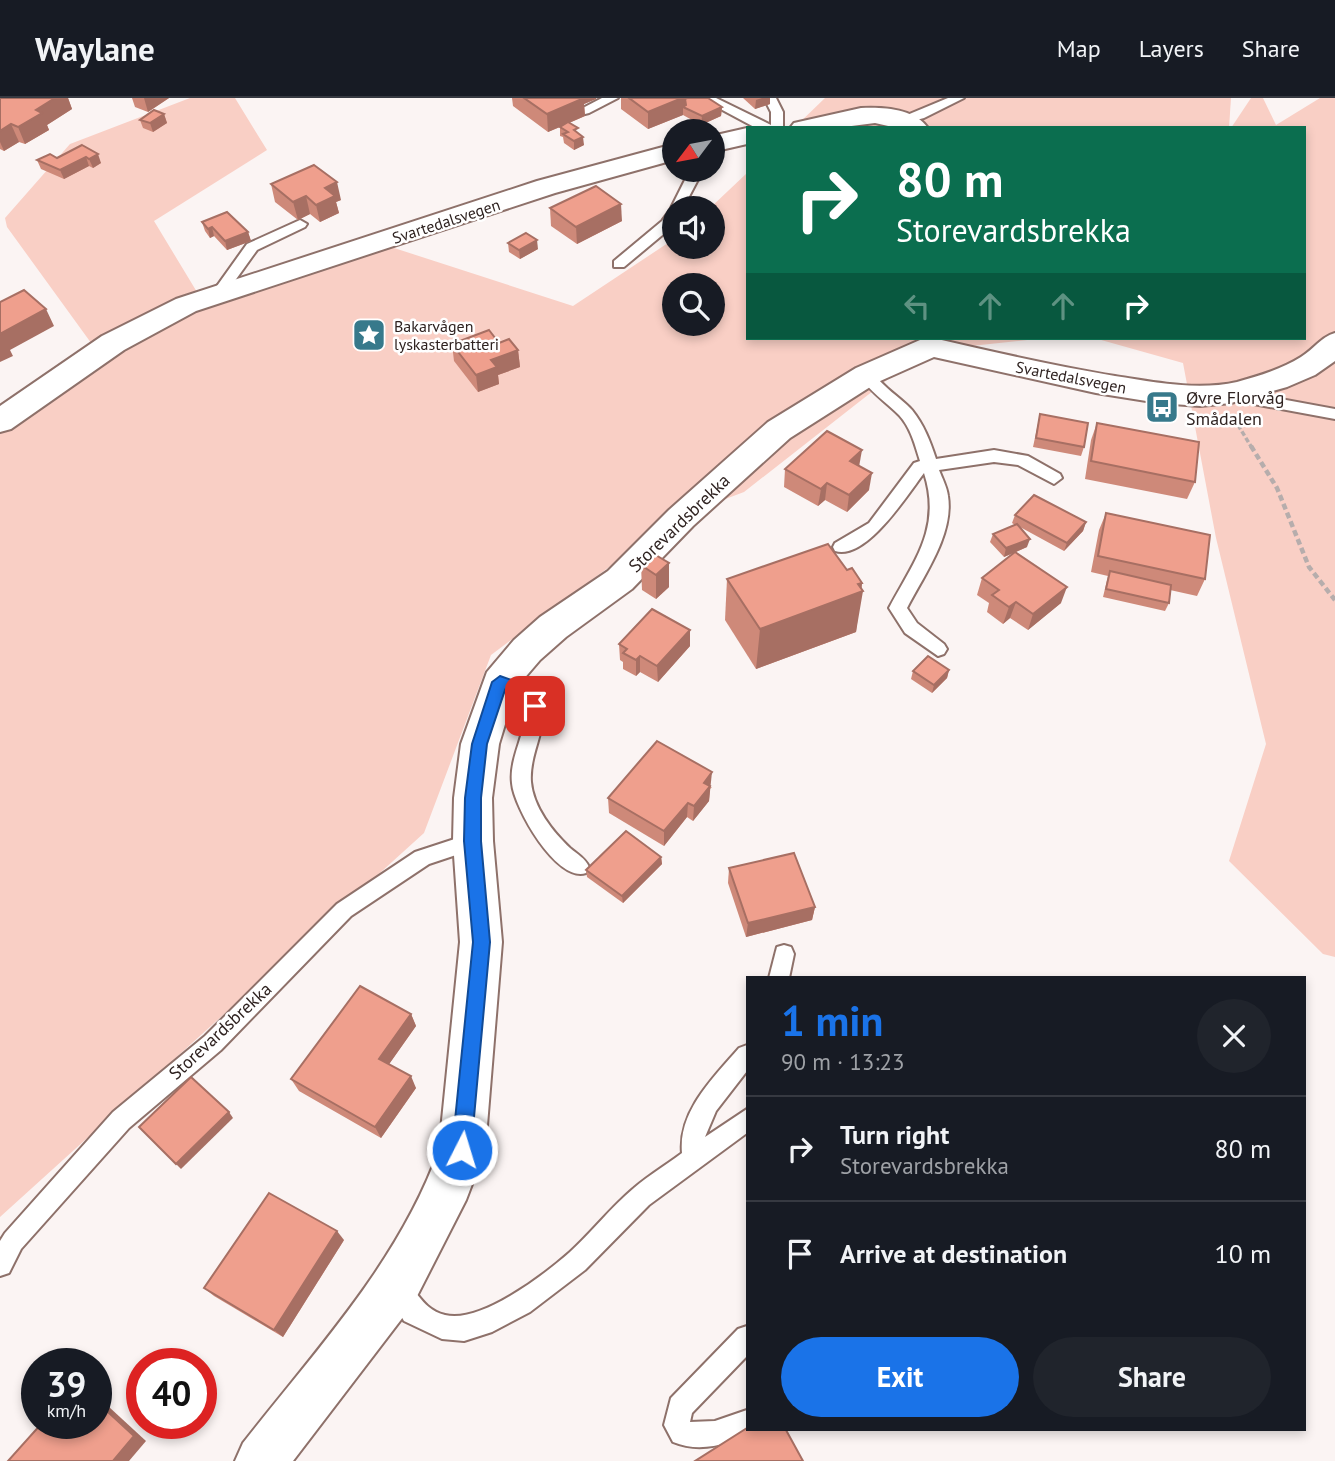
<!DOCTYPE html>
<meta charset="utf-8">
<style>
body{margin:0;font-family:"PT Sans",sans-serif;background:#20242c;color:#f1f3f6;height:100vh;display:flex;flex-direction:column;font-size:26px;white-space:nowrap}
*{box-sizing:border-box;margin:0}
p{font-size:23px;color:#9ea1a6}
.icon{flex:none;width:38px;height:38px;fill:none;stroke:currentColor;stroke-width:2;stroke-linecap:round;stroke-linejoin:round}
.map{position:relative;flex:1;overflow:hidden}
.side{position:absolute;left:746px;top:878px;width:560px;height:455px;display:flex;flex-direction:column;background:#171b24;border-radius:0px;box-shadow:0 4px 10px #0003}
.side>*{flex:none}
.guide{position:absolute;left:746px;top:28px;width:560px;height:214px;border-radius:0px;box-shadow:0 4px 10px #0003;background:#0b6e4f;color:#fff;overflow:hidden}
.needle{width:46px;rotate:238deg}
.controls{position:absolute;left:662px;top:21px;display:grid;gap:14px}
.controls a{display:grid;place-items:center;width:63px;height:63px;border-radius:50%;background:#171b24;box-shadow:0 4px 10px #0003;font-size:35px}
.speed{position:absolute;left:21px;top:1250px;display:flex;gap:14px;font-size:35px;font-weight:700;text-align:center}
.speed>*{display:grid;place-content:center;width:91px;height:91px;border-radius:50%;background:#171b24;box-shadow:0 4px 10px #0003;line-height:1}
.speed small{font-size:18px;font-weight:400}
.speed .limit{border:10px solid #d22;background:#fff;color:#111}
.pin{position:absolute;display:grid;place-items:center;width:60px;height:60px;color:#fff;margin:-30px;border-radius:14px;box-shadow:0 4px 10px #0006}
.me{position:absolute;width:77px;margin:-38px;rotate:5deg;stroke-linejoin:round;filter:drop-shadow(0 0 5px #0008)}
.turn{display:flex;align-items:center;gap:24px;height:147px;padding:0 35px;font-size:32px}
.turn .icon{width:91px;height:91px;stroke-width:2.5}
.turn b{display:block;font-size:49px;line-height:60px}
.lanes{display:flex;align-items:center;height:66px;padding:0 35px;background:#0003;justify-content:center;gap:35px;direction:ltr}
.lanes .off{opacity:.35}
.round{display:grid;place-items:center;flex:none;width:74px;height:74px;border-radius:37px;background:#20242c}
.head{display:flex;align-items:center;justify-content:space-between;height:119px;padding:0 35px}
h1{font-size:42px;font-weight:700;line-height:52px;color:#1a73e8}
.primary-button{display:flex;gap:14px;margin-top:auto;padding:14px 35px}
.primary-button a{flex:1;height:80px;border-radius:42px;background:#1a73e8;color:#fff;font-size:28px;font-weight:700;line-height:80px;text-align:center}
.primary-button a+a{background:#20242c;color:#f1f3f6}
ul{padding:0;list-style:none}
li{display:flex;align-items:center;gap:21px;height:105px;padding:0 35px;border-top:2px solid #363941}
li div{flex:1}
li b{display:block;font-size:26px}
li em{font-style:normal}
header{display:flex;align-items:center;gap:42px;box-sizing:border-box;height:98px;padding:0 35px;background:#171b24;border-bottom:2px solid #363941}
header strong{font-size:33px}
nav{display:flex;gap:38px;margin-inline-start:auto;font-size:24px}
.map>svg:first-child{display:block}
</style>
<header>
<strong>Waylane</strong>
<nav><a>Map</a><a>Layers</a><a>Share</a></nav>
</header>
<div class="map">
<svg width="1335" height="1363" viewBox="0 0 1335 1363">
<rect width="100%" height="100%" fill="#fbf4f3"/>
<g fill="#f9cfc5" fill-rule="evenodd">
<path d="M 190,0 L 235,0 L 267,52 L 154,123 L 203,204 L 388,148 L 573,208 L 674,141 L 674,149 L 712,149 L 710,110 L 747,75 L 747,240 L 1046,240 L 924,253 L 744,394 L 675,420 L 491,557 L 424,735 L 0,1119 L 0,325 L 94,249 L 7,129 L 5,120 L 70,46 ZM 674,187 L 712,187 L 712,226 L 674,226 Z"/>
<path d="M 825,0 L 1231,0 L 1229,30 L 794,30 Z"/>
<path d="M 1251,0 L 1263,0 L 1276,27 L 1320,0 L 1335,0 L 1335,859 L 1323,856 L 1229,763 L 1266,646 L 1216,440 L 1183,265 L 1094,240 L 1304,240 L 1304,30 L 1231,30 Z"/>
</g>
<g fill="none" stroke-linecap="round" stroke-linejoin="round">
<defs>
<g id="service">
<path d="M 602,0 L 618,0 L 589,15 L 585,16 L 579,12 Z"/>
<path d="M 700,0 L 716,0 L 771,27 L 771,14 L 764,0 L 776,0 L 783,14 L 783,30 L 756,30 Z"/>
<path d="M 948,0 L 964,0 L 924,20 L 901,26 L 895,22 Z"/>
<path d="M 690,72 L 703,72 L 683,110 L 674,110 L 672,129 L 624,169 L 614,169 L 614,163 L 662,123 L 670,112 Z"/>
<path d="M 300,122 L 307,126 L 305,129 L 257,152 L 224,198 L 214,198 L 212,195 L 247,146 Z"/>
<path d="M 867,272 L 872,273 C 883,290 899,298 912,312 C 924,327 930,343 936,361 L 994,352 L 1028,358 L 1060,376 L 1062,380 L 1054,386 L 1018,367 L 994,364 L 939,372 C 942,380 947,389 948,398 C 954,436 924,477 907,510 L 917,525 L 944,546 L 947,551 L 944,556 L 938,558 L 905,535 L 889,510 C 914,463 942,430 924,375 C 908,396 866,463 835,453 L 833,449 L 835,445 L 869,425 L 914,365 L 920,363 C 915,347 911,330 899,317 C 885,303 870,294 859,277 Z"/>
<path d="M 1226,291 L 1335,311 L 1335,321 L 1221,300 L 1218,296 L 1221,292 Z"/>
<path d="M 500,577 L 520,584 L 544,608 C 545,634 529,658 531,684 C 533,709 553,734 570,750 C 577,756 585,760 589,769 L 586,775 C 557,785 514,710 512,685 C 509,660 526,636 526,611 L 508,594 L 494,589 L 491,584 L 494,579 Z"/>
<path d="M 473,735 L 480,737 L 483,743 L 480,749 L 429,766 L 351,818 L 221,952 L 129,1030 L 21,1151 L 9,1175 L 0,1178 L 0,1143 L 5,1135 L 113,1014 L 205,938 L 337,806 L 415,754 Z"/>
<path d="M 784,847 L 791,849 L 794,856 L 789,880 L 769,880 L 777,849 Z"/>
<path d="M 747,947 L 747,973 L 716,1013 L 705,1039 L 747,1011 L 747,1035 L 649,1107 L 585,1172 L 530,1214 L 492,1234 L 464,1243 L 442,1241 L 404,1223 L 385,1190 L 388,1181 L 397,1178 C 417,1186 418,1210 445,1217 C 480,1226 544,1177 570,1154 C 592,1134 611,1109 634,1090 C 649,1077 666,1067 682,1055 C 678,1013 714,979 739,950 Z"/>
<path d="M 747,1228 L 747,1258 L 692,1315 L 690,1324 L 715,1323 L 747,1312 L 747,1332 L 757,1332 L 756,1334 C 729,1345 702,1356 673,1344 L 664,1327 L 671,1300 L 738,1231 Z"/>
</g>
<g id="minor">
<path d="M 861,10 C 882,9 914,10 928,30 L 897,30 L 875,25 L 836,30 L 790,30 L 794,25 Z"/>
<path d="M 747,30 L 747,46 L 712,54 L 712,38 Z"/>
<path d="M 674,46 L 674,62 L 555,95 L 196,213 L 124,252 L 11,331 L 0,334 L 0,308 L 102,238 L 176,201 L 537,83 Z"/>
</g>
<path id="tertiary" d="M 1335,235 L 1335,263 L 1315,277 L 1287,289 L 1231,305 L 1200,308 L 1159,305 L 1096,295 L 934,259 L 878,284 L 790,340 L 693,428 L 632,491 L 566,539 L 540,562 L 516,590 L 499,646 L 492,700 L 493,743 L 502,844 L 485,1052 L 466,1102 L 413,1206 L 293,1363 L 235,1363 L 243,1345 C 315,1253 399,1164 439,1052 L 460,844 L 453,743 L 454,700 L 461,646 L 487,574 L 514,542 L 540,519 L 608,473 L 669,412 L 768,324 L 856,270 L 920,242 L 933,240 C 993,254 1054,268 1115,278 C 1154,284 1197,293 1237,284 C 1258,278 1282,271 1301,259 C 1314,251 1321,239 1335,235 Z"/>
</defs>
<use href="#service" stroke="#8e716a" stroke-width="4"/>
<use href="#minor" stroke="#8e716a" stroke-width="4"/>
<use href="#tertiary" stroke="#8e716a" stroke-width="4"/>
<path stroke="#b6adac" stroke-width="3.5" stroke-dasharray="5 2.5" stroke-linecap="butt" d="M 1238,327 L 1252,350"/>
<path stroke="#b6adac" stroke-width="4.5" stroke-dasharray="6 3.5" stroke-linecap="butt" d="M 1251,348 L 1277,390 L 1309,469 L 1335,502"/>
<use href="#service" fill="#fff" fill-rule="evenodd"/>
<use href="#minor" fill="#fff" fill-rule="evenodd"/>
<use href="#tertiary" fill="#fff" fill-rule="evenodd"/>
</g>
<g fill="#ce8979">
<path d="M 0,0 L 68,0 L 72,11 L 47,27 L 49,32 L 25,46 L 19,44 L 4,53 L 0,51 Z"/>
<path d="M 132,0 L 169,0 L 148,14 L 135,9 Z"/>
<path d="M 512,0 L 596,0 L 596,1 L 584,6 L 585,18 L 569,25 L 578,35 L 584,47 L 574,52 L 564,45 L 563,39 L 560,38 L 560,29 L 548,34 L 513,8 Z"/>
<path d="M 621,0 L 685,0 L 722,9 L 721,18 L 701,27 L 683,17 L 648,31 L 621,11 Z"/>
<path d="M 743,0 L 770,0 L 770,6 L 755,11 Z"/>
<path d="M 164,16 L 167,25 L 153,34 L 143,30 L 140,22 Z"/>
<path d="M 82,47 L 101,65 L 93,70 L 89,68 L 64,81 L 41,71 L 37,62 L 57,60 Z"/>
<path d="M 271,86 L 341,102 L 336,104 L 339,115 L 320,124 L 310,116 L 298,122 L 275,104 Z"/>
<path d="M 550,110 L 622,123 L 577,146 L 551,128 Z"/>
<path d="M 202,124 L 248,134 L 251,143 L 227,152 L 214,138 L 210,140 L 205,133 Z"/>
<path d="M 508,145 L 538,151 L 520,161 L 509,154 Z"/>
<path d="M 499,245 L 518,252 L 520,269 L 498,277 L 499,286 L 478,294 L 454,263 L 452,246 Z"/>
<path d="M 1040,316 L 1084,349 L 1081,358 L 1033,349 Z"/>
<path d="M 1097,325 L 1195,384 L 1187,401 L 1085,381 L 1091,342 Z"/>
<path d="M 859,368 L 869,392 L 847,414 L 825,402 L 818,408 L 784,389 L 785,371 Z"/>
<path d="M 1106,415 L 1205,481 L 1197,498 L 1170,492 L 1169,505 L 1165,513 L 1103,499 L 1108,478 L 1091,474 L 1099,432 Z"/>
<path d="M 1015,417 L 1086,424 L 1083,433 L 1064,453 L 1020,429 L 1027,449 L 1016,454 L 1061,505 L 1028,532 L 1010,520 L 1003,526 L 987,514 L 989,505 L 977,497 L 982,480 L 1015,454 L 1004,459 L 990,444 L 993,436 L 1015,427 L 1012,425 Z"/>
<path d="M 669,465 L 669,489 L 656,501 L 642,492 L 641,467 Z"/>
<path d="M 847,472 L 862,485 L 856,534 L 756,571 L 725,522 L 727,481 Z"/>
<path d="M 619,546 L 690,548 L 658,584 L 640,574 L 636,578 L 623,571 L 623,564 L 620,562 Z"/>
<path d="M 949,572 L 947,580 L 932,595 L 911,581 L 913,573 Z"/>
<path d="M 712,689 L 710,691 L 709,703 L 693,723 L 687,719 L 664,748 L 609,715 L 608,700 Z"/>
<path d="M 661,759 L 662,766 L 623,805 L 587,779 L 586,772 Z"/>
<path d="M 729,770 L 815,809 L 812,822 L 746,839 L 728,785 Z"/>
<path d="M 411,916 L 416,928 L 389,966 L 416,990 L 381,1040 L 299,993 L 291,981 Z"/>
<path d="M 344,1142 L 283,1239 L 214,1198 L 204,1190 Z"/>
</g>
<g fill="#a76f63">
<path d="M 55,0 L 68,0 L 72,11 L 47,27 L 49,32 L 25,46 L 18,29 L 36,12 Z"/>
<path d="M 144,0 L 169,0 L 148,14 Z"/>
<path d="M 574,0 L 596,0 L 596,1 L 584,6 L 585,18 L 548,34 L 547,16 Z"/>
<path d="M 682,0 L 685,0 L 685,10 L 683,9 L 683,17 L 648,31 L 648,14 Z"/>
<path d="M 762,0 L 770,0 L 770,6 L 755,11 L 756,2 Z"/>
<path d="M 722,9 L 721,18 L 701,27 L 702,18 Z"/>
<path d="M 164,16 L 167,25 L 153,34 L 150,25 Z"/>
<path d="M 11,26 L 19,44 L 4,53 L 0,44 L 0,33 Z"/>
<path d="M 583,39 L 584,47 L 574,52 L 574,43 Z"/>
<path d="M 98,56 L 101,65 L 93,70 L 89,61 Z"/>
<path d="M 86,59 L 89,68 L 64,81 L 60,72 Z"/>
<path d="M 337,84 L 341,102 L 336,104 L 339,115 L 320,124 L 316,107 L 325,90 Z"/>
<path d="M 306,98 L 310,116 L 298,122 L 293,104 Z"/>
<path d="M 621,106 L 622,123 L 577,146 L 576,129 Z"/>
<path d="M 212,129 L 214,138 L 210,140 L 208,131 Z"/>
<path d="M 248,134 L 251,143 L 227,152 L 225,143 Z"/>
<path d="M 537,142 L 538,151 L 520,161 L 519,152 Z"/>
<path d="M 46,211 L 54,228 L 10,252 L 13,258 L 0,264 L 0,236 Z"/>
<path d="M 518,252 L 520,269 L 498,277 L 499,286 L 478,294 L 476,277 L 491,262 Z"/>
<path d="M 862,352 L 859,369 L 850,363 Z"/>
<path d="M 872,375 L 869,392 L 847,414 L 849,397 Z"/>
<path d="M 827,385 L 825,402 L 818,408 L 821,391 Z"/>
<path d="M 1086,424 L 1083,433 L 1064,453 L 1067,445 Z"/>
<path d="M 1030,441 L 1027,449 L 1004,459 L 1006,450 Z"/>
<path d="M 669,465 L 669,489 L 656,501 L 656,477 Z"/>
<path d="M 862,485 L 861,494 L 863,493 L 856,534 L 756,571 L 760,531 Z"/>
<path d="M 1067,489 L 1061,505 L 1028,532 L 1033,516 Z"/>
<path d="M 1016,504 L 1010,520 L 1003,526 L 1009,509 Z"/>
<path d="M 690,532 L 690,548 L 658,584 L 657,568 Z"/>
<path d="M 640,558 L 640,574 L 636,578 L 636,562 Z"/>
<path d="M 949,572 L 947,580 L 932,595 L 934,587 Z"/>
<path d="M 712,674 L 709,703 L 693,723 L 694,708 L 704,685 Z"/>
<path d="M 688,705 L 687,719 L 664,748 L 664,733 Z"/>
<path d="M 661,759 L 662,766 L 623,805 L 622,798 Z"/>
<path d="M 815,809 L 812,822 L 746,839 L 748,825 Z"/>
<path d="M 411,916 L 416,928 L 385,972 L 379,961 Z"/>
<path d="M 411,978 L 416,990 L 381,1040 L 375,1029 Z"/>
<path d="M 229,1014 L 233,1020 L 181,1071 L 176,1066 Z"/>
<path d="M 337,1133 L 344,1142 L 283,1239 L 274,1232 Z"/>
<path d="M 96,1297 L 146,1343 L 129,1363 L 113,1363 L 96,1303 Z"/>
</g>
<g fill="#ef9f8d" stroke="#a76f63" stroke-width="2">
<path d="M 0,0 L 55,0 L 36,12 L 42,15 L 18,29 L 11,26 L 0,33 Z"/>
<path d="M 524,0 L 584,0 L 547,16 Z"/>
<path d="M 629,0 L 682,0 L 648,14 Z"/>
<path d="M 687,0 L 708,0 L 722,9 L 702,18 L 683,9 L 686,7 L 685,1 Z"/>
<path d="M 154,12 L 164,16 L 150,25 L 140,22 Z"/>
<path d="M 568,24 L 578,30 L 574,32 L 583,39 L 574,43 L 563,36 L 568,34 L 560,29 Z"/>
<path d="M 82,47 L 98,56 L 89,61 L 86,59 L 60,72 L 37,62 L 50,56 L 57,60 Z"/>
<path d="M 314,67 L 337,84 L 325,90 L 335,98 L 316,107 L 306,98 L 293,104 L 271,86 Z"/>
<path d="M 596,88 L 621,106 L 576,129 L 550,110 Z"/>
<path d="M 227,114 L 248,134 L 225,143 L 212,129 L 208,131 L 202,124 Z"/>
<path d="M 526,135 L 537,142 L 519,152 L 508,145 Z"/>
<path d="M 24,192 L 46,211 L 0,236 L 0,204 Z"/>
<path d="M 489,232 L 499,245 L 509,241 L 518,252 L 491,262 L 497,269 L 476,277 L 452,246 Z"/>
<path d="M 1040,316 L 1088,325 L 1084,349 L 1036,340 Z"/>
<path d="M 1097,325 L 1199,344 L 1195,384 L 1091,363 Z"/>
<path d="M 827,333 L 862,352 L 850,363 L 872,375 L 849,397 L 827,385 L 821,391 L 785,371 Z"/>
<path d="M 1034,397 L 1086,424 L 1067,445 L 1015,417 Z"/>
<path d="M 1106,415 L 1210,437 L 1205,481 L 1098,458 Z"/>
<path d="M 1017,426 L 1030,441 L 1006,450 L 993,436 Z"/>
<path d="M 828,446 L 847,472 L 852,470 L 862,485 L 858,486 L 863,493 L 760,531 L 727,481 Z"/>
<path d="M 1015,454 L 1067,489 L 1033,516 L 1016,504 L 1009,509 L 992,497 L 999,492 L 982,480 Z"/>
<path d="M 654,456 L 669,465 L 656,477 L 641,467 Z"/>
<path d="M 1110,473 L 1171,487 L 1169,505 L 1106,491 Z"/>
<path d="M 652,511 L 690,532 L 657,568 L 640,558 L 636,562 L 623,555 L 627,551 L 619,546 Z"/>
<path d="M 928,558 L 949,572 L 934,587 L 913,573 Z"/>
<path d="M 657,643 L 712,674 L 704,685 L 710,688 L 694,708 L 688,705 L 664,733 L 608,700 Z"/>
<path d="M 626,733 L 661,759 L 622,798 L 586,772 Z"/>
<path d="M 794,755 L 815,809 L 748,825 L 729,770 Z"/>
<path d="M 360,888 L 411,916 L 379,961 L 411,978 L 375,1029 L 291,981 Z"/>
<path d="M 191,979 L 229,1014 L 176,1066 L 139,1029 Z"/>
<path d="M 269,1095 L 337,1133 L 274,1232 L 204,1190 Z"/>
<path d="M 96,1303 L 134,1338 L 113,1363 L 8,1363 L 42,1325 L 96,1325 Z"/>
<path d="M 747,1330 L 747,1332 L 786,1332 L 803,1363 L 695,1363 Z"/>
</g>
<path fill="#1a73e8" stroke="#114b97" stroke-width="2" d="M 500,578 L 520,585 L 543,608 L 541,612 L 530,612 L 505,592 L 487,646 L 481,700 L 481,743 L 490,844 L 471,1052 L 468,1059 L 462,1062 L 455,1059 L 452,1052 L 473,844 L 464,743 L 465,700 L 472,646 L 492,584 Z"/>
<defs>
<symbol id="sight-square" viewBox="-11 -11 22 22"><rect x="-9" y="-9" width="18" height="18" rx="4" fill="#37798b" stroke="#fff"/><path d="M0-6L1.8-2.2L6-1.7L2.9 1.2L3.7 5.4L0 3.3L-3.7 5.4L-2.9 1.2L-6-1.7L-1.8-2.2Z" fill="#fff"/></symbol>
<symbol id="bus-square" viewBox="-11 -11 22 22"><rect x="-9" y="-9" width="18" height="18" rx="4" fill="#37798b" stroke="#fff"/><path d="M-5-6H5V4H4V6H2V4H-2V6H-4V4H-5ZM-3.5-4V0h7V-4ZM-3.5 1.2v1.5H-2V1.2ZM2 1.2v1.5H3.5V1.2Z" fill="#fff"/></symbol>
</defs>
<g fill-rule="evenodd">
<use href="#sight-square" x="350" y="218" width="38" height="38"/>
<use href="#bus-square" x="1143" y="290" width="38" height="38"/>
</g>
<g text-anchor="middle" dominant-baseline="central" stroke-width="5" stroke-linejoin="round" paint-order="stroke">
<g font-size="16" fill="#2f2321" stroke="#fff">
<text transform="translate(446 123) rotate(-18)">Svartedalsvegen</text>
<text transform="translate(1071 279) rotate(11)">Svartedalsvegen</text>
</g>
<g font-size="16" fill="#2f2321" stroke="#fff" text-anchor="start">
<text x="394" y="228">Bakarvågen<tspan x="394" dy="18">lyskasterbatteri</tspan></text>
</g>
<g font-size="18" fill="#2f2321" stroke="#fff" text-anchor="start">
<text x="1186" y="299">Øvre Florvåg<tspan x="1186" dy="21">Smådalen</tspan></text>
</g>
<g font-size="18" fill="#2f2321" stroke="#fff">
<text transform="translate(679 425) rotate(-44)">Storevardsbrekka</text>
<text transform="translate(220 933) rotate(-43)">Storevardsbrekka</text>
</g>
</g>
</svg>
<div class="controls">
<a><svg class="needle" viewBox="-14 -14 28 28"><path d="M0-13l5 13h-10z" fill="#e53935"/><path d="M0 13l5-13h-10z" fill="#9ea1a6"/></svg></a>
<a><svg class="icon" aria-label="sound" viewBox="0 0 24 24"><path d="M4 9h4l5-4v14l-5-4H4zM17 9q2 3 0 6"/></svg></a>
<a><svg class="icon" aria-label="search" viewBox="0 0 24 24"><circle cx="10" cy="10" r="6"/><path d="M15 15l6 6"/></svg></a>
</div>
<div class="speed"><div>39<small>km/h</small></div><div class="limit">40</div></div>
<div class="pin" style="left:535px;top:608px;background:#d93025"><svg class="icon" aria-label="arrive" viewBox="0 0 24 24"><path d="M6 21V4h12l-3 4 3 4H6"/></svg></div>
<svg class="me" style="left:462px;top:1052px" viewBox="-20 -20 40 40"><circle r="17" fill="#1a73e8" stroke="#fff" stroke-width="3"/><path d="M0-11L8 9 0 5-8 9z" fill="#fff"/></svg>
<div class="guide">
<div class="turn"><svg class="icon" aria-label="right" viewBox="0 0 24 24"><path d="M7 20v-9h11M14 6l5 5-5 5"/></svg><div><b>80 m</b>Storevardsbrekka</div></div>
<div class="lanes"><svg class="icon off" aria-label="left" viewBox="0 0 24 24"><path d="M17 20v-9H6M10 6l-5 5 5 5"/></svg><svg class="icon off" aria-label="ahead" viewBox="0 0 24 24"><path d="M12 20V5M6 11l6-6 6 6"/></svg><svg class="icon off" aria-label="ahead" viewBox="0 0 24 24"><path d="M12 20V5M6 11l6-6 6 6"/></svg><svg class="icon" aria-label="right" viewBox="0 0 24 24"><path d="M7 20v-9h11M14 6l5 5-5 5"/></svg></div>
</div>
<section class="side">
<div class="head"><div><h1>1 min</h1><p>90 m · 13:23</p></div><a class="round"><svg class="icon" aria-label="close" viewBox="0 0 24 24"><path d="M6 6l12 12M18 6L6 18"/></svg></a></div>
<ul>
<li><svg class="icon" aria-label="right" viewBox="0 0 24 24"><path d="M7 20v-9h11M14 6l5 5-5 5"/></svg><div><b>Turn right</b><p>Storevardsbrekka</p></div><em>80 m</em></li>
<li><svg class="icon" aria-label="arrive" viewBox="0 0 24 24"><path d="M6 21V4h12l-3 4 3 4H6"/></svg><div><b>Arrive at destination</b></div><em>10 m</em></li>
</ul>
<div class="primary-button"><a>Exit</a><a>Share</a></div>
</section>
</div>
